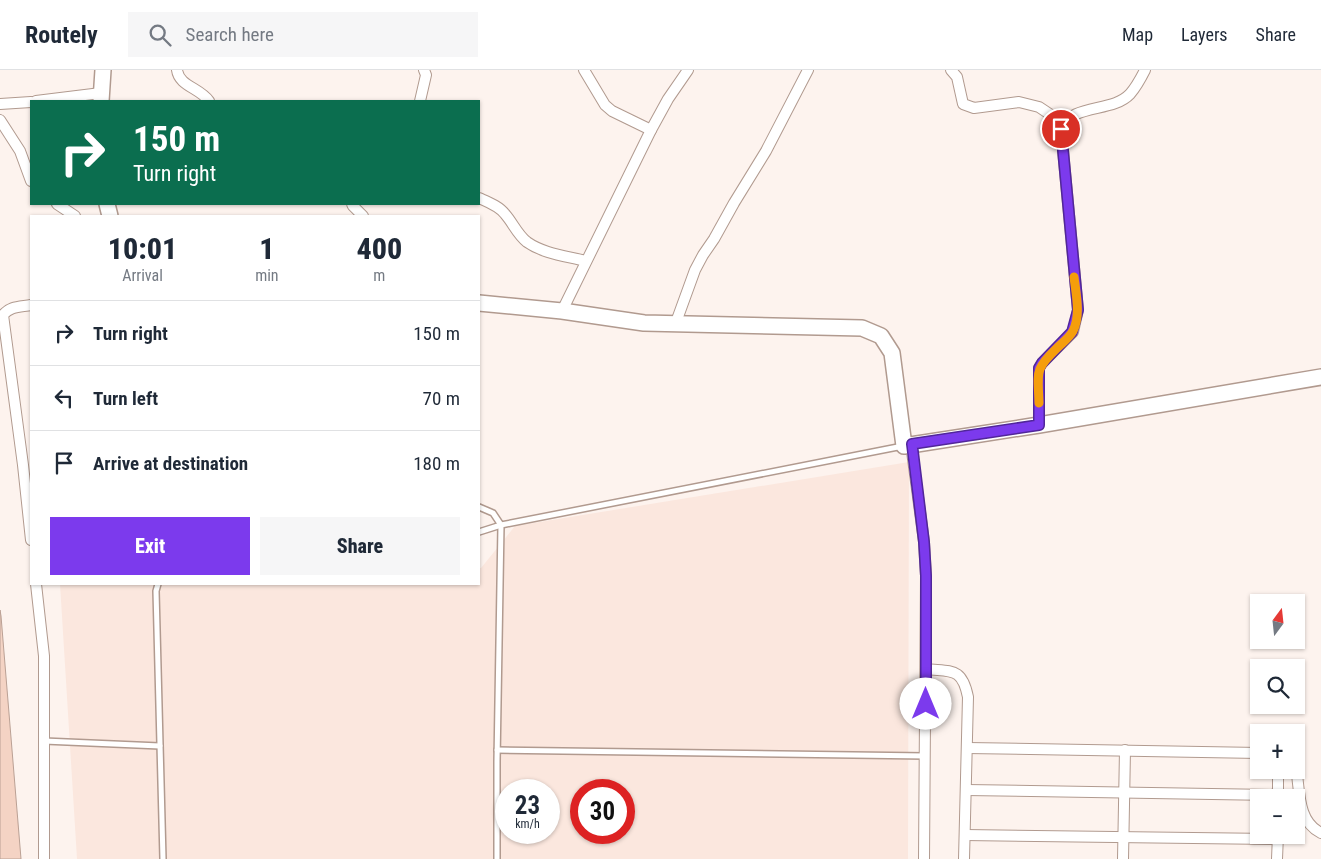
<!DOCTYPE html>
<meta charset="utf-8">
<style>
body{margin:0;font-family:"Roboto Condensed",sans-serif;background:#f6f6f7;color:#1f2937;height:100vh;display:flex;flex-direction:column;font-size:19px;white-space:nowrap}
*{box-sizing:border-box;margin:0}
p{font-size:16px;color:#747a83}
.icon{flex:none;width:28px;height:28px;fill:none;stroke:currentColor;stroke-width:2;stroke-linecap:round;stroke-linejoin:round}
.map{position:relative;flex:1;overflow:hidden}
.sheet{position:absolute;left:30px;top:145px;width:450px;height:370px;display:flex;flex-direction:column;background:#fff;border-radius:0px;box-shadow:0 1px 4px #0004}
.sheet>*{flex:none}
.top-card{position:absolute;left:30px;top:30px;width:450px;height:105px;border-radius:0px;box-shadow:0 1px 4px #0004;background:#0b6e4f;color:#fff;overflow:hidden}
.needle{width:32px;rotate:15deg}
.tools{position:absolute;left:1250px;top:524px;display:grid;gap:10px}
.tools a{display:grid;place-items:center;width:55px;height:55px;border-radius:0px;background:#fff;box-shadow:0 1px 4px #0004;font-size:25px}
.speed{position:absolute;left:495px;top:709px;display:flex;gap:10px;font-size:25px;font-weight:700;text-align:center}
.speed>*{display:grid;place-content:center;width:65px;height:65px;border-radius:50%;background:#fff;box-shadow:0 1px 4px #0004;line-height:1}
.speed small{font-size:12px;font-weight:400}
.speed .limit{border:8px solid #d22;background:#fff;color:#111}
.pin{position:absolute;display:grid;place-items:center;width:42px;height:42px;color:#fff;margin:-21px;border:2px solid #fff;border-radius:50%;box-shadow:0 1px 5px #0007}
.me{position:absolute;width:55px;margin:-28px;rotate:0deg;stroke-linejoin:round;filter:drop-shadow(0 0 4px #0008)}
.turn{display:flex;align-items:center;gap:18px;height:105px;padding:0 20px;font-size:22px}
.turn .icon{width:65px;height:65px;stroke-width:2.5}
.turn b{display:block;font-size:35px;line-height:42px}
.eta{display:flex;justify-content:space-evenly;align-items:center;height:85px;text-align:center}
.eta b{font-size:30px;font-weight:800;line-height:35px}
.button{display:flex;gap:10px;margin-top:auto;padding:10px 20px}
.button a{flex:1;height:58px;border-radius:0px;background:#7c3aed;color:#fff;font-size:20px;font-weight:800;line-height:58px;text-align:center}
.button a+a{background:#f6f6f7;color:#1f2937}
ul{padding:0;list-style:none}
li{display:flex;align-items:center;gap:15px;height:65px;padding:0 20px;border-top:1px solid #e0e1e3}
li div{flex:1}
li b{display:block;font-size:19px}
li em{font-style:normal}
header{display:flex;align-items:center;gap:30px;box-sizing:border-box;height:70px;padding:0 25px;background:#fff;border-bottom:1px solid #e0e1e3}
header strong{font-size:24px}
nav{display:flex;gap:28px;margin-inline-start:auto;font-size:18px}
.search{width:350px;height:45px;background:#f6f6f7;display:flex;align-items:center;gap:12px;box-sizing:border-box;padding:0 18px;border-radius:0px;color:#747a83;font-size:19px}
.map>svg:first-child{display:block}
</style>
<header>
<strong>Routely</strong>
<div class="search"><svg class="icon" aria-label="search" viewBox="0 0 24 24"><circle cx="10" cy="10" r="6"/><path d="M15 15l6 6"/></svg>Search here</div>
<nav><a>Map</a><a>Layers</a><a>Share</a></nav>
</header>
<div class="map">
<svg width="1321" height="789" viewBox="0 0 1321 789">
<rect width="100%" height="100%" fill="#fdf3ee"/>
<path fill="#fbe7de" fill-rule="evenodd" d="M 909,392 L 908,789 L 77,789 L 60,514 L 479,514 L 479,498 L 481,498 L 515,456 ZM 506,720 L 549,720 L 549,762 L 506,762 ZM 581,720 L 624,720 L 624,762 L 581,762 Z"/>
<path fill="#f4d3c4" stroke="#baa094" d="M 0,540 L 1,546 L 21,789 L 0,789 Z"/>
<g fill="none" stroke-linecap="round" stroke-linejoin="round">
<defs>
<g id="lane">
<path d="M 479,437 L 493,443 L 501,455 L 497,691 L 497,789"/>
<path d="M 479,462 L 501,455 L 903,376"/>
<path d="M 158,514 L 156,521 L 163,789"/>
<path d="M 44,671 L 160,676"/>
<path d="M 497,680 L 926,686"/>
</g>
<g id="street">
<path d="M 177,0 C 179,16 200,18 209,31"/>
<path d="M 584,0 L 605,35 L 612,41 L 651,60"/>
<path d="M 951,0 L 957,7 L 963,34 L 974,38 L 1019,32 L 1039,37 L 1063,53"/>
<path d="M 36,31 L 101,23"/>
<path d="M 420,31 L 426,5 L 424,0"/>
<path d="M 0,34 L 31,32"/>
<path d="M 0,50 L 20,81 L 31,111"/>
<path d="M 479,128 C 488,132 499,136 505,144 C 513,153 517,164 527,172 C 544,184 567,186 586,191"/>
<path d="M 57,134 L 75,146"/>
<path d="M 352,134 L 353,136 L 363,146"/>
<path d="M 31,235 C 20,237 10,236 3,245 L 23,395 L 31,470"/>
<path d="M 562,241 L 651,60 L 668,29 L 688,0"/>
<path d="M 675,255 L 695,200 L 703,185 L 714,169 L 734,133 L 766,81 L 808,0"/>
<path d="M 1039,355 L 1039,298 L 1042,293 L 1073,262 L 1078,240 L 1061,59 C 1072,33 1112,43 1130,24 C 1136,17 1141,8 1145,0"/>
<path d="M 911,374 L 924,472 L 926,506 L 924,789"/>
<path d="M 36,514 L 44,586 L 44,789"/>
<path d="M 926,599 C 952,602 962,597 968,627 L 964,789"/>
<path d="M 967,678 L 1259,683"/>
<path d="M 1296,697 C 1300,721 1297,751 1321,763"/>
<path d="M 966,720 L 1278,725"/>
<path d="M 1278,728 L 1278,700"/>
<path d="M 965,765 L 1278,769"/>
<path d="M 1123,789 L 1125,680"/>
<path d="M 1277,789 L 1278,765"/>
</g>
<g id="secondary">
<path d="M 101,31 L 103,0"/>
<path d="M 107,134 L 110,146"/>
<path d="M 479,233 L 562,241 L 644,253 L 862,258 L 881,266 L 892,283 L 904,376 L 1039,355 L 1321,307"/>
</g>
</defs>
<use href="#lane" stroke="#b19a8f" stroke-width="8"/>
<use href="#street" stroke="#b19a8f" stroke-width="12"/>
<use href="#secondary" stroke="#b19a8f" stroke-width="18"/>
<use href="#lane" stroke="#fff" stroke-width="5"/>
<use href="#street" stroke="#fff" stroke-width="10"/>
<use href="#secondary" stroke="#fff" stroke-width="15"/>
</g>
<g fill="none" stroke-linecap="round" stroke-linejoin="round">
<defs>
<path id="route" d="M 926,634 L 926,506 L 924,472 L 912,374 L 1039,355 L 1039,298 L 1042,293 L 1072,262 L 1078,240 L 1061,59"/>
</defs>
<use href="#route" stroke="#51269a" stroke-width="12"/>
<use href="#route" stroke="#7c3aed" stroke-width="9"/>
<path stroke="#f59e0b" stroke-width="9" d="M 1039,333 C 1038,302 1034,300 1057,278 C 1063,272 1069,268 1073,261 C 1081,245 1076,224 1074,207"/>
</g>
</svg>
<div class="tools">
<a><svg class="needle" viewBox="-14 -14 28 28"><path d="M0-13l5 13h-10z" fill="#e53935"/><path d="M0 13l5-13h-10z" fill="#747a83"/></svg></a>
<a><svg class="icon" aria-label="search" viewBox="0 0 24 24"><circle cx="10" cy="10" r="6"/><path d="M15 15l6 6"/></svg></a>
<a>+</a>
<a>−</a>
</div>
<div class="speed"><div>23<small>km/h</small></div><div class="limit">30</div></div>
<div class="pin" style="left:1061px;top:59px;background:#d93025"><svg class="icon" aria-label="arrive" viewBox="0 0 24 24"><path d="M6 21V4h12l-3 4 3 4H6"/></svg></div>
<svg class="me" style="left:926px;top:634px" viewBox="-20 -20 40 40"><circle r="19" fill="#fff"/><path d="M0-13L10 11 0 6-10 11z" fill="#7c3aed"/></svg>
<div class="top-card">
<div class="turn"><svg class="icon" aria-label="right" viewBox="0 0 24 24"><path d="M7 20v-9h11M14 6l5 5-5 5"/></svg><div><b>150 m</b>Turn right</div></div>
</div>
<section class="sheet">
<div class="eta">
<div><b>10:01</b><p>Arrival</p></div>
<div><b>1</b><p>min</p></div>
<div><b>400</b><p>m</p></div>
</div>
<ul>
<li><svg class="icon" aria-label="right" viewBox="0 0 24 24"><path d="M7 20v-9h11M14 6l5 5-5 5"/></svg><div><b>Turn right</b></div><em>150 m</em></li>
<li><svg class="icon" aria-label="left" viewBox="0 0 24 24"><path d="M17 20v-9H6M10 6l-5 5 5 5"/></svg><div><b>Turn left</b></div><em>70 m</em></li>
<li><svg class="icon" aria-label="arrive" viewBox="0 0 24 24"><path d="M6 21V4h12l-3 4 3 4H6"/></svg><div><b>Arrive at destination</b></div><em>180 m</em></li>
</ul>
<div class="button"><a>Exit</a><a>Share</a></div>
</section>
</div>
